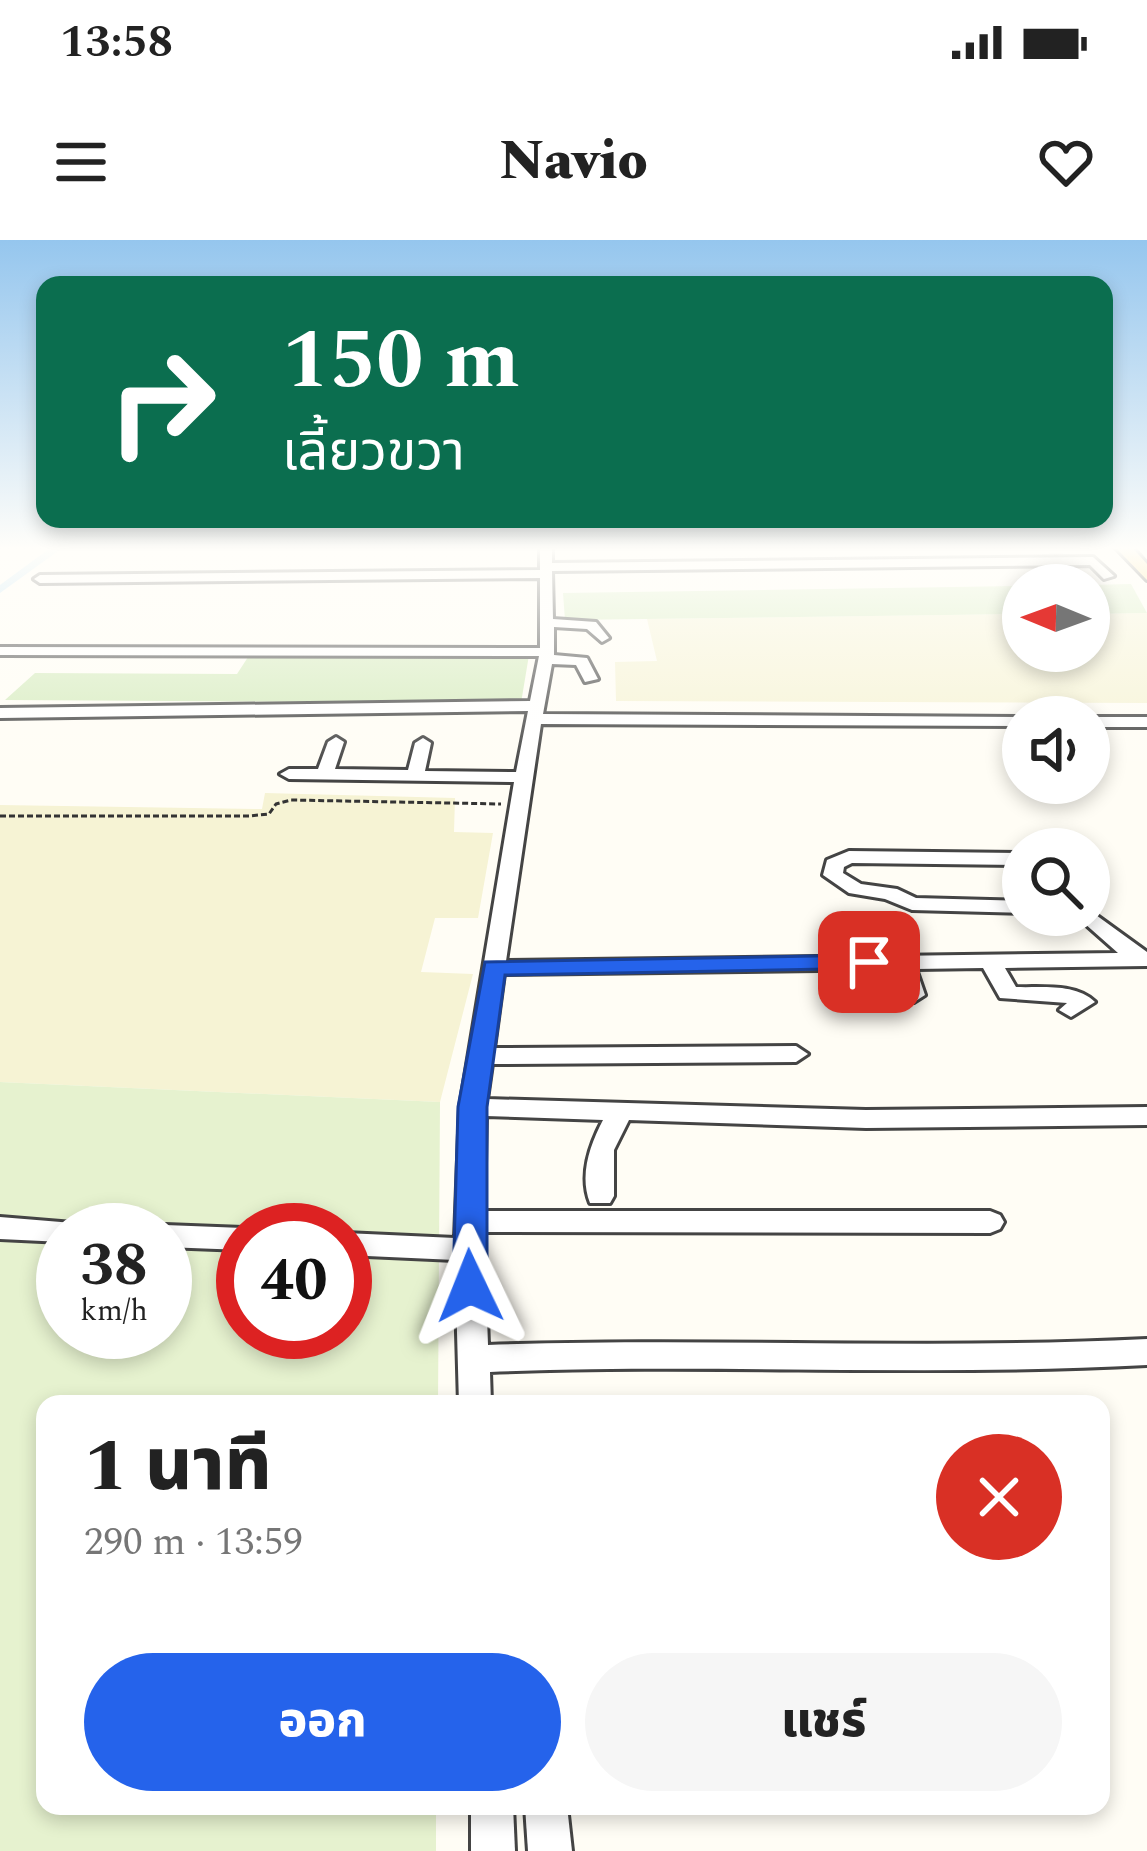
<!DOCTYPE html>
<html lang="th">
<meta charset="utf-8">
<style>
body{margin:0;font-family:Spectral,"Noto Sans Thai",serif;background:#f6f6f6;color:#222;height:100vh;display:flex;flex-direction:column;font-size:45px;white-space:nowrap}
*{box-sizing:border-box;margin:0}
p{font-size:39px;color:#767676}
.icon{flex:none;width:66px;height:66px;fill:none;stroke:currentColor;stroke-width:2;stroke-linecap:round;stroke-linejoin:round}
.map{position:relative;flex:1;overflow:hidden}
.drawer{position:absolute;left:36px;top:1155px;width:1074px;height:420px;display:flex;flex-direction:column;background:#fff;border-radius:24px;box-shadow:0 6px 18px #0003}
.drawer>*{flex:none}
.banner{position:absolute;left:36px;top:36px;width:1077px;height:252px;border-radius:24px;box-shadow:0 6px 18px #0003;background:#0b6e4f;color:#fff;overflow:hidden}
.needle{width:78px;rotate:271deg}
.buttons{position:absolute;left:1002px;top:324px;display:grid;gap:24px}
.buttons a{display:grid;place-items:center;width:108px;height:108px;border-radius:50%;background:#fff;box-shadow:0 6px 18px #0003;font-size:60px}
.speed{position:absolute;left:36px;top:963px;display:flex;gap:24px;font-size:60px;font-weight:700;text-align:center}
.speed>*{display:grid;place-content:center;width:156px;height:156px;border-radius:50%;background:#fff;box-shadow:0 6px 18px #0003;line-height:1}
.speed small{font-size:30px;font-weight:400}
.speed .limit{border:18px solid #d22;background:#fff;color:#111}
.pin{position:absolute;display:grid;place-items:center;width:102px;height:102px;color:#fff;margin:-51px;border-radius:24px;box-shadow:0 6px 18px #0006}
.me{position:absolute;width:132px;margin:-66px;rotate:358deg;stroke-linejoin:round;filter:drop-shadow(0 0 9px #0008)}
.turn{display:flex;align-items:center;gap:42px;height:252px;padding:0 48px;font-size:54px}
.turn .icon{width:156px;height:156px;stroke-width:2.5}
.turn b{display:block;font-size:84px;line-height:102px}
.round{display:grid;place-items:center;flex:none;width:126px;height:126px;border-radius:63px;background:#f6f6f6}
.overview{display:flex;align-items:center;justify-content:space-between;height:204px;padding:0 48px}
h1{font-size:72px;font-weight:800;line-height:90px}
.primary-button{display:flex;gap:24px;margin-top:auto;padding:24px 48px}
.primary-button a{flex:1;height:138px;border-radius:72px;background:#2563eb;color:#fff;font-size:48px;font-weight:800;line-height:138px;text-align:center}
.primary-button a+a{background:#f6f6f6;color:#222}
.status{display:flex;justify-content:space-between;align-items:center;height:84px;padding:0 60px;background:#fff;direction:ltr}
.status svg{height:33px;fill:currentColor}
header{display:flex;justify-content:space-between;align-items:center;height:156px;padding:0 48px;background:#fff;font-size:54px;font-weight:800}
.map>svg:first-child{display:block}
</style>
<div class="status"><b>13:58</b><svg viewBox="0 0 49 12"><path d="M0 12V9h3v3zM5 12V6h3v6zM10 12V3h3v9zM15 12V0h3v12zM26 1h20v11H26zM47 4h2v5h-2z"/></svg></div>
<header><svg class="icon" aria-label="menu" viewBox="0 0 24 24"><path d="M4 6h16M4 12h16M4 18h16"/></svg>Navio<svg class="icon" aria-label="heart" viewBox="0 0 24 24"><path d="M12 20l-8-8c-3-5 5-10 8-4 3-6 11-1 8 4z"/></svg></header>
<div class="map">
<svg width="1147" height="1611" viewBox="0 0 1147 1611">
<rect width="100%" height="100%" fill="#fffdf5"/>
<g fill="#f6f3d4">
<path d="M 1147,373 L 1147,463 L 616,461 L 615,422 L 657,421 L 647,379 L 1023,374 L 1023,411 L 1089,411 L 1089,374 Z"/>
<path d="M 265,553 L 455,558 L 454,592 L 493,593 L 478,678 L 435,678 L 421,732 L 473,734 L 440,862 L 0,842 L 0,565 L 262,569 Z"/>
</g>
<g fill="#d5ebbd">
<path d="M 1131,344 L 1147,373 L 1089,374 L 1089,345 Z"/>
<path d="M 1023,346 L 1023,374 L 565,380 L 563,353 Z"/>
<path d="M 250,414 L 529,415 L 521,463 L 5,460 L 35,433 L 237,434 Z"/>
</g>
<path fill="#e6f2cf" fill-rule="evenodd" d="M 0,842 L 440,862 L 438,1164 L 45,1164 L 45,1566 L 436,1566 L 436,1611 L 0,1611 ZM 63,990 L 165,990 L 165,1092 L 63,1092 ZM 243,990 L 345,990 L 345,1092 L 243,1092 Z"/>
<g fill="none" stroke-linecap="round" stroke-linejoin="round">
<g fill="#b9e0f7" fill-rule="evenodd">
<path d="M 53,306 L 65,306 L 0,353 L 0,345 Z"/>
<path d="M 1138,306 L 1147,306 L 1147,313 Z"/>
</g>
<defs>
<g id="minor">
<path d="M 540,306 L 552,306 L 552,323 L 1093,317 L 1114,336 L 1104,339 L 1090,325 L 552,331 L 553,379 L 596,382 L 609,398 L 602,402 L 587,389 L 554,387 L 554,415 L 587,418 L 598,439 L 585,442 L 576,425 L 552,424 L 543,474 L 1026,477 L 1023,477 L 1023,486 L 541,484 L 506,721 L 1118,713 L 1075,675 L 1089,675 L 1089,670 L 1147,712 L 1147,726 L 1005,728 L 1016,747 C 1042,748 1075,743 1095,762 L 1071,777 L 1059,770 L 1067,763 L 1000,758 L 983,728 L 916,729 L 925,755 L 914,762 L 903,755 L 894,729 L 504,734 L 494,808 L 796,806 L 808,814 L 796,822 L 492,824 L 487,859 L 866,870 L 1147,867 L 1147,885 L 866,888 L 629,880 L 614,910 L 614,956 L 610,963 L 590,963 C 579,935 590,905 603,880 L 486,876 L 484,971 L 990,971 L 1000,975 L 1004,982 L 1000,989 L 990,993 L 484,992 L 488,1105 C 708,1097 927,1110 1147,1099 L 1147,1125 C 928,1137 709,1123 490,1132 L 491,1164 L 459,1164 L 455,1020 L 345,1015 L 345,993 L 455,998 L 460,867 L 514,542 L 289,539 L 280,534 L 289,529 L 318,529 L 328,502 L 336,497 L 344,502 L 335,529 L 408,530 L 415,503 L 423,498 L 431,503 L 425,531 L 516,532 L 528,471 L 0,478 L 0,468 L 530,461 L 539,416 L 0,415 L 0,407 L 540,408 L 540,338 L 40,343 L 34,339 L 40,335 L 540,330 Z"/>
<rect x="1089" y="477" width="58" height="10"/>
<path d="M 849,611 L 1023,613 L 1023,625 L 852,623 L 844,627 L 843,633 L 861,644 L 897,649 L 916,658 L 1023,661 L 1023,673 L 912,670 L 885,659 L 849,653 L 823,635 L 827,620 Z"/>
<path d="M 0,977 L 73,983 L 77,990 L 63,990 L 63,1002 L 0,999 Z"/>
<path d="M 165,985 L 243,988 L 249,990 L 243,990 L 243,1010 L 165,1007 L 165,990 L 154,990 Z"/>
<path d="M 471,1566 L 513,1566 L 515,1611 L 471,1611 Z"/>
<path d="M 525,1566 L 567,1566 L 572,1611 L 528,1611 Z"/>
</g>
<path id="major" d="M 1114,306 L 1131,306 L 1147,324 L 1147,340 Z"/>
</defs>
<use href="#minor" stroke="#444" stroke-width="6"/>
<use href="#major" stroke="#222" stroke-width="6"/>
<path stroke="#333" stroke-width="3" stroke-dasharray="6 3" stroke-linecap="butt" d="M 0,576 L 249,576 L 269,574 L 276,564 L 291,560 L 501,564"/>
<use href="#minor" fill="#fff" fill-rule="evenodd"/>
<use href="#major" fill="#f9d66b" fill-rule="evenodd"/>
</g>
<linearGradient id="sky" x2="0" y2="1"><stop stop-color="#95c6ee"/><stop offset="0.58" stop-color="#fffefa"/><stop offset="1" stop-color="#fffefa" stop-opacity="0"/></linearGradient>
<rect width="1147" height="532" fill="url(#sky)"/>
<path fill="#2563eb" stroke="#184099" stroke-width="3" d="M 869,715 L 882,722 L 878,728 L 505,735 L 487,867 L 487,1046 L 482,1056 L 458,1056 L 453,1046 L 458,867 L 485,722 Z"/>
</svg>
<div class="buttons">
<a><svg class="needle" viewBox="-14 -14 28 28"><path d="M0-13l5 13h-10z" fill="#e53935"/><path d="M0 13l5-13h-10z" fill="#767676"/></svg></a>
<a><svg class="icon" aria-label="sound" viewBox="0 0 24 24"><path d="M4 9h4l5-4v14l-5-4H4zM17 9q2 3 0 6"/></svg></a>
<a><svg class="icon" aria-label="search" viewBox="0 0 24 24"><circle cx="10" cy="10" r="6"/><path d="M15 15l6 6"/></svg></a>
</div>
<div class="speed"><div>38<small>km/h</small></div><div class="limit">40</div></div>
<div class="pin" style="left:869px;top:722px;background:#d93025"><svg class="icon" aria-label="arrive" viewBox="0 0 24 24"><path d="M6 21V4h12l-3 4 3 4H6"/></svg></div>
<svg class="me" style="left:470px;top:1046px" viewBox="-20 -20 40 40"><path d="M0-17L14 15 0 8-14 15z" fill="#2563eb" stroke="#fff" stroke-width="4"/></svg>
<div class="banner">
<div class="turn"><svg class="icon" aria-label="right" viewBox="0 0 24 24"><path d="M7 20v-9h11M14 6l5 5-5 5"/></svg><div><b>150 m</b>เลี้ยวขวา</div></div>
</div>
<section class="drawer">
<div class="overview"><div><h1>1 นาที</h1><p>290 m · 13:59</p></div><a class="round" style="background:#d93025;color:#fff"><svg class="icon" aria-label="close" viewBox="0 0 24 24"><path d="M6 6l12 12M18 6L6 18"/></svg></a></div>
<div class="primary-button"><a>ออก</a><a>แชร์</a></div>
</section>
</div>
